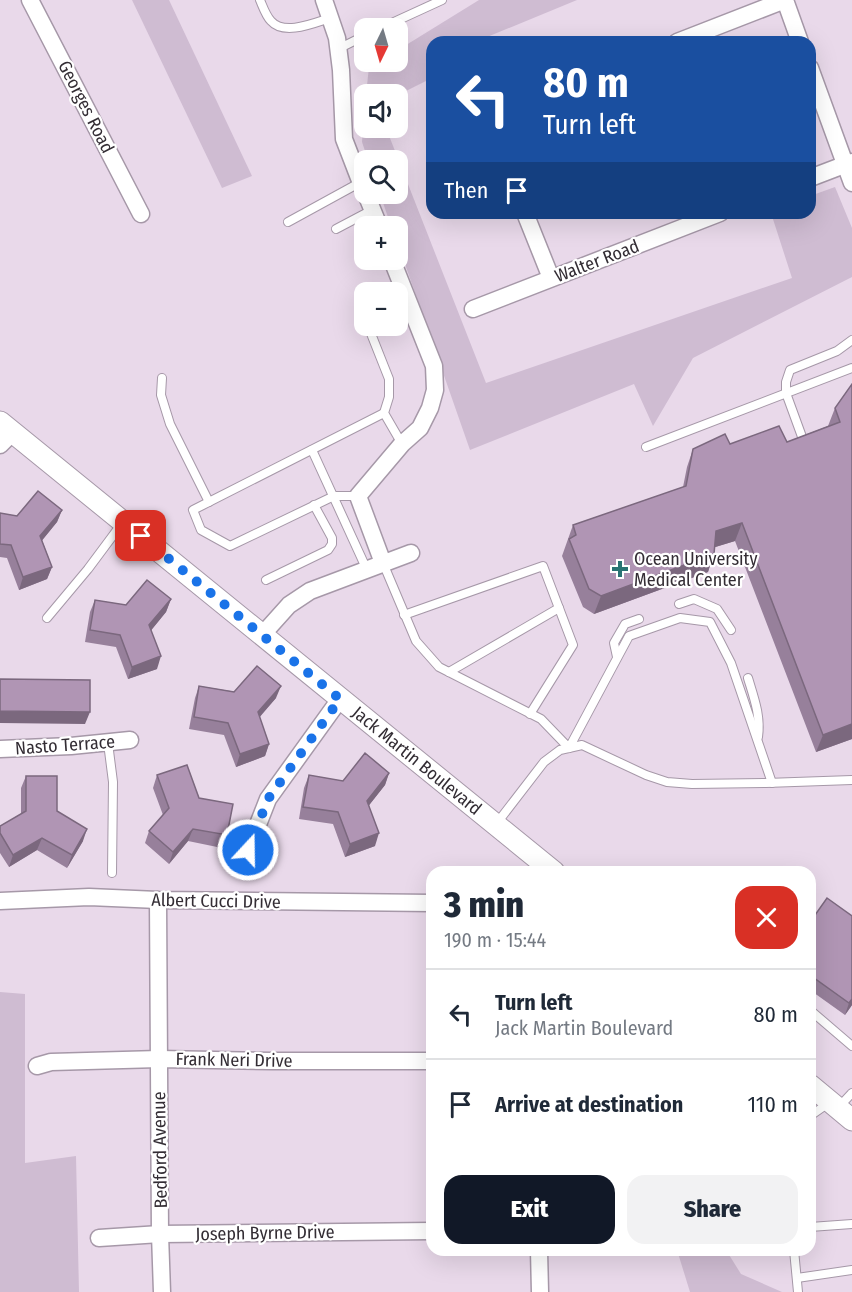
<!DOCTYPE html>
<meta charset="utf-8">
<style>
body{margin:0;font-family:"Fira Sans Condensed",sans-serif;background:#f2f2f3;color:#1f2937;height:100vh;display:flex;flex-direction:column;font-size:22px;white-space:nowrap}
*{box-sizing:border-box;margin:0}
p{font-size:20px;color:#747a83}
.icon{flex:none;width:33px;height:33px;fill:none;stroke:currentColor;stroke-width:2;stroke-linecap:round;stroke-linejoin:round}
.map{position:relative;flex:1;overflow:hidden}
.panel{position:absolute;left:426px;top:866px;width:390px;height:390px;display:flex;flex-direction:column;background:#fff;border-radius:18px;box-shadow:0 6px 24px #0002}
.panel>*{flex:none}
.guide{position:absolute;left:426px;top:36px;width:390px;height:183px;border-radius:18px;box-shadow:0 6px 24px #0002;background:#1a4fa0;color:#fff;overflow:hidden}
.needle{width:39px;rotate:185deg}
.tools{position:absolute;left:354px;top:18px;display:grid;gap:12px}
.tools a{display:grid;place-items:center;width:54px;height:54px;border-radius:12px;background:#fff;box-shadow:0 6px 24px #0002;font-size:30px}
.pin{position:absolute;display:grid;place-items:center;width:51px;height:51px;color:#fff;margin:-26px;border-radius:12px;box-shadow:0 3px 9px #0006}
.me{position:absolute;width:66px;margin:-33px;rotate:21deg;stroke-linejoin:round;filter:drop-shadow(0 0 4px #0008)}
.turn{display:flex;align-items:center;gap:21px;height:126px;padding:0 18px;font-size:27px}
.turn .icon{width:78px;height:78px;stroke-width:2.5}
.turn b{display:block;font-size:42px;line-height:51px}
.then{display:flex;align-items:center;height:57px;padding:0 18px;background:#0003;gap:12px;font-size:22px}
.round{display:grid;place-items:center;flex:none;width:63px;height:63px;border-radius:18px;background:#f2f2f3}
.headline{display:flex;align-items:center;justify-content:space-between;height:102px;padding:0 18px}
h1{font-size:36px;font-weight:800;line-height:45px}
.button{display:flex;gap:12px;margin-top:auto;padding:12px 18px}
.button a{flex:1;height:69px;border-radius:18px;background:#111827;color:#fff;font-size:24px;font-weight:800;line-height:69px;text-align:center}
.button a+a{background:#f2f2f3;color:#1f2937}
ul{padding:0;list-style:none}
li{display:flex;align-items:center;gap:18px;height:90px;padding:0 18px;border-top:2px solid #e0e1e3}
li div{flex:1}
li b{display:block;font-size:22px}
li em{font-style:normal}
.map>svg:first-child{display:block}
</style>
<div class="map">
<svg width="852" height="1292" viewBox="0 0 852 1292">
<rect width="100%" height="100%" fill="#e9d9ea"/>
<g fill="#cfbcd2">
<path d="M 132,0 L 169,0 L 252,176 L 222,188 Z"/>
<path d="M 479,0 L 577,0 L 475,42 L 432,42 L 432,78 L 398,95 L 366,94 L 369,67 L 378,62 L 398,62 L 398,50 Z"/>
<path d="M 364,113 L 364,128 L 386,128 L 486,383 L 792,278 L 771,213 L 810,213 L 810,196 L 835,187 L 852,228 L 852,277 L 693,358 L 653,426 L 634,384 L 470,450 L 398,244 L 398,226 L 391,226 L 380,194 L 398,194 L 398,160 L 368,160 L 362,142 Z"/>
<path d="M 0,992 L 25,994 L 25,1163 L 76,1156 L 79,1292 L 0,1292 Z"/>
<path d="M 677,1250 L 726,1250 L 741,1274 L 782,1292 L 690,1292 Z"/>
</g>
<g fill="none" stroke-linecap="round" stroke-linejoin="round">
<defs>
<g id="service">
<path d="M 260,0 C 263,7 266,16 271,21 C 284,36 314,23 330,18"/>
<path d="M 381,28 L 442,0"/>
<path d="M 338,49 L 364,36"/>
<path d="M 288,222 L 361,182"/>
<path d="M 336,229 L 372,210"/>
<path d="M 368,326 L 389,379 L 389,397 L 384,413 L 402,444"/>
<path d="M 162,378 L 161,395 L 170,424 L 209,502"/>
<path d="M 805,445 L 786,393 L 786,382 L 790,370 L 837,351 L 852,340"/>
<path d="M 646,447 L 852,368"/>
<path d="M 312,450 L 367,570"/>
<path d="M 358,496 L 334,496 L 230,546 L 201,530 L 193,510 L 384,413"/>
<path d="M 383,563 L 416,641 L 439,667 L 541,719 L 569,748 L 629,636 L 680,618 L 710,622 L 731,663 L 772,783"/>
<path d="M 266,580 L 328,550 L 332,544 L 332,538 L 314,505"/>
<path d="M 679,604 L 694,599 L 717,609 L 731,630"/>
<path d="M 404,615 L 543,566 L 573,645 L 530,714"/>
<path d="M 47,618 L 88,569 L 123,522"/>
<path d="M 617,657 L 614,643 L 625,624 L 639,619"/>
<path d="M 449,672 L 559,608"/>
<path d="M 748,678 C 754,698 761,716 758,737"/>
<path d="M 108,743 L 113,782 L 112,873"/>
<path d="M 497,823 L 544,762 L 560,750 L 582,745 L 646,775 L 667,782 L 692,784 L 766,783 L 852,780"/>
<path d="M 810,1010 L 852,1046"/>
<path d="M 838,1108 L 852,1093"/>
<path d="M 810,1116 L 830,1102"/>
<path d="M 810,1227 L 852,1224"/>
<path d="M 794,1250 L 798,1292"/>
<path d="M 797,1278 L 852,1270"/>
</g>
<g id="minor">
<path d="M 30,0 L 141,214"/>
<path d="M 324,0 L 337,38 L 341,70 L 344,139 L 364,191"/>
<path d="M 785,0 L 800,42"/>
<path d="M 677,42 L 785,0"/>
<path d="M 810,68 L 852,183"/>
<path d="M 810,178 L 852,162"/>
<path d="M 366,194 L 379,226"/>
<path d="M 525,213 L 551,278"/>
<path d="M 473,309 L 720,213"/>
<path d="M 0,445 L 13,432"/>
<path d="M 383,563 L 358,496 L 402,444 L 420,428 L 430,408 L 435,390 L 434,366 L 392,260"/>
<path d="M 263,634 L 289,605 L 310,591 L 411,553"/>
<path d="M 0,749 L 71,746 L 130,740"/>
<path d="M 248,850 L 268,799 L 340,699"/>
<path d="M 158,900 L 160,1234 L 162,1292"/>
<path d="M 0,901 L 89,897 L 158,900 L 432,903"/>
<path d="M 37,1066 L 51,1062 L 159,1059 L 272,1061 L 432,1061"/>
<path d="M 99,1238 L 160,1234 L 432,1231"/>
<path d="M 539,1250 L 540,1292"/>
</g>
<g id="tertiary">
<path id="s1" d="M 0,422 L 554,872"/>
<path d="M 810,1085 L 852,1120"/>
</g>
</defs>
<use href="#service" stroke="#a698a8" stroke-width="10"/>
<use href="#minor" stroke="#a698a8" stroke-width="19"/>
<use href="#tertiary" stroke="#a698a8" stroke-width="23"/>
<use href="#service" stroke="#fff" stroke-width="8"/>
<use href="#minor" stroke="#fff" stroke-width="16"/>
<use href="#tertiary" stroke="#fff" stroke-width="21"/>
</g>
<g fill="#97809b">
<path d="M 852,384 L 852,739 L 816,752 L 735,541 L 715,547 L 708,572 L 594,614 L 583,607 L 562,556 L 573,525 L 683,487 L 687,467 L 693,449 L 730,444 L 787,442 L 828,426 L 835,408 Z"/>
<path d="M 62,510 L 57,522 L 42,540 L 52,567 L 47,579 L 19,590 L 7,558 L 0,557 L 0,513 L 17,516 Z"/>
<path d="M 171,599 L 166,612 L 151,630 L 157,669 L 128,679 L 116,647 L 85,642 L 90,612 L 95,600 L 126,605 Z"/>
<path d="M 199,686 L 276,698 L 259,717 L 269,744 L 265,756 L 236,767 L 224,735 L 189,729 L 195,698 Z"/>
<path d="M 389,773 L 385,785 L 369,805 L 375,846 L 345,857 L 333,824 L 299,819 L 304,788 L 309,775 L 343,781 Z"/>
<path d="M 157,775 L 199,798 L 227,835 L 222,848 L 188,841 L 169,864 L 145,843 L 149,831 L 163,815 L 153,788 Z"/>
<path d="M 26,776 L 83,841 L 67,868 L 37,850 L 9,867 L 0,853 L 0,826 L 21,814 L 21,788 Z"/>
<path d="M 810,916 L 813,918 L 852,916 L 852,1005 L 845,1015 L 810,990 Z"/>
</g>
<g fill="#7b687e">
<path d="M 62,510 L 57,522 L 36,548 L 40,536 Z"/>
<path d="M 742,523 L 735,541 L 709,549 L 716,531 Z"/>
<path d="M 714,554 L 708,572 L 594,614 L 601,596 Z"/>
<path d="M 52,567 L 47,579 L 19,590 L 23,577 Z"/>
<path d="M 171,599 L 166,612 L 145,638 L 149,625 Z"/>
<path d="M 161,656 L 157,669 L 128,679 L 132,667 Z"/>
<path d="M 281,686 L 276,698 L 253,725 L 258,712 Z"/>
<path d="M 0,711 L 90,712 L 85,724 L 0,723 Z"/>
<path d="M 852,724 L 852,739 L 816,752 L 823,735 Z"/>
<path d="M 269,744 L 265,756 L 236,767 L 240,754 Z"/>
<path d="M 389,773 L 385,785 L 363,813 L 367,801 Z"/>
<path d="M 87,829 L 83,841 L 67,868 L 72,855 Z"/>
<path d="M 193,829 L 188,841 L 169,864 L 173,852 Z"/>
<path d="M 379,833 L 375,846 L 345,857 L 350,844 Z"/>
<path d="M 42,838 L 37,850 L 9,867 L 13,855 Z"/>
<path d="M 852,999 L 852,1005 L 845,1015 L 849,1003 Z"/>
</g>
<g fill="#b095b4" stroke="#7b687e" stroke-width="1.5">
<path d="M 852,384 L 852,724 L 823,735 L 742,523 L 716,531 L 714,554 L 601,596 L 589,589 L 569,539 L 576,535 L 573,525 L 686,486 L 693,449 L 725,434 L 730,444 L 779,426 L 787,442 L 840,422 L 835,408 Z"/>
<path d="M 38,491 L 62,510 L 40,536 L 52,567 L 23,577 L 11,545 L 0,544 L 0,513 L 17,516 Z"/>
<path d="M 147,580 L 171,599 L 149,625 L 161,656 L 132,667 L 120,635 L 90,630 L 95,600 L 126,605 Z"/>
<path d="M 257,666 L 281,686 L 258,712 L 269,744 L 240,754 L 228,723 L 194,717 L 199,686 L 234,692 Z"/>
<path d="M 0,679 L 90,680 L 90,712 L 0,711 Z"/>
<path d="M 365,753 L 389,773 L 367,801 L 379,833 L 350,844 L 338,812 L 303,807 L 309,775 L 343,781 Z"/>
<path d="M 187,765 L 199,798 L 233,804 L 227,835 L 193,829 L 173,852 L 149,831 L 169,808 L 157,775 Z"/>
<path d="M 26,776 L 57,776 L 57,811 L 87,829 L 72,855 L 42,838 L 13,855 L 0,833 L 0,826 L 26,811 Z"/>
<path d="M 827,898 L 852,916 L 852,999 L 849,1003 L 810,975 L 810,916 L 813,918 Z"/>
</g>
<g fill="none" stroke-linecap="round" stroke-linejoin="round">
<path stroke="#1a73e8" stroke-width="10" stroke-dasharray="0 18" d="M 141,536 L 340,699 L 268,799 L 248,850"/>
</g>
<path fill="#297373" stroke="#fff" stroke-width="2" d="M617 560h6v6h6v6h-6v6h-6v-6h-6v-6h6z"/>
<g text-anchor="middle" dominant-baseline="central" stroke-width="4.5" stroke-linejoin="round" paint-order="stroke">
<g font-size="18" fill="#332d34" stroke="#fff">
<text transform="translate(86 107) rotate(63)">Georges Road</text>
<text transform="translate(597 261) rotate(-21)">Walter Road</text>
<text transform="translate(65 745) rotate(-4)">Nasto Terrace</text>
<text stroke="none"><textPath href="#s1" startOffset="537">Jack Martin Boulevard</textPath></text>
<text transform="translate(216 901) rotate(1)">Albert Cucci Drive</text>
<text transform="translate(234 1060) rotate(1)">Frank Neri Drive</text>
<text transform="translate(160 1150) rotate(-91)">Bedford Avenue</text>
<text transform="translate(265 1233) rotate(-1)">Joseph Byrne Drive</text>
</g>
<g font-size="18" fill="#332d34" stroke="#fff" text-anchor="start">
<text x="634" y="559">Ocean University<tspan x="634" dy="21">Medical Center</tspan></text>
</g>
</g>
</svg>
<div class="tools">
<a><svg class="needle" viewBox="-14 -14 28 28"><path d="M0-13l5 13h-10z" fill="#e53935"/><path d="M0 13l5-13h-10z" fill="#747a83"/></svg></a>
<a><svg class="icon" aria-label="sound" viewBox="0 0 24 24"><path d="M4 9h4l5-4v14l-5-4H4zM17 9q2 3 0 6"/></svg></a>
<a><svg class="icon" aria-label="search" viewBox="0 0 24 24"><circle cx="10" cy="10" r="6"/><path d="M15 15l6 6"/></svg></a>
<a>+</a>
<a>−</a>
</div>
<div class="pin" style="left:141px;top:536px;background:#d93025"><svg class="icon" aria-label="arrive" viewBox="0 0 24 24"><path d="M6 21V4h12l-3 4 3 4H6"/></svg></div>
<svg class="me" style="left:248px;top:850px" viewBox="-20 -20 40 40"><circle r="17" fill="#1a73e8" stroke="#fff" stroke-width="3"/><path d="M0-11L8 9 0 5-8 9z" fill="#fff"/></svg>
<div class="guide">
<div class="turn"><svg class="icon" aria-label="left" viewBox="0 0 24 24"><path d="M17 20v-9H6M10 6l-5 5 5 5"/></svg><div><b>80 m</b>Turn left</div></div>
<div class="then">Then<svg class="icon" aria-label="arrive" viewBox="0 0 24 24"><path d="M6 21V4h12l-3 4 3 4H6"/></svg></div>
</div>
<section class="panel">
<div class="headline"><div><h1>3 min</h1><p>190 m · 15:44</p></div><a class="round" style="background:#d93025;color:#fff"><svg class="icon" aria-label="close" viewBox="0 0 24 24"><path d="M6 6l12 12M18 6L6 18"/></svg></a></div>
<ul>
<li><svg class="icon" aria-label="left" viewBox="0 0 24 24"><path d="M17 20v-9H6M10 6l-5 5 5 5"/></svg><div><b>Turn left</b><p>Jack Martin Boulevard</p></div><em>80 m</em></li>
<li><svg class="icon" aria-label="arrive" viewBox="0 0 24 24"><path d="M6 21V4h12l-3 4 3 4H6"/></svg><div><b>Arrive at destination</b></div><em>110 m</em></li>
</ul>
<div class="button"><a>Exit</a><a>Share</a></div>
</section>
</div>
